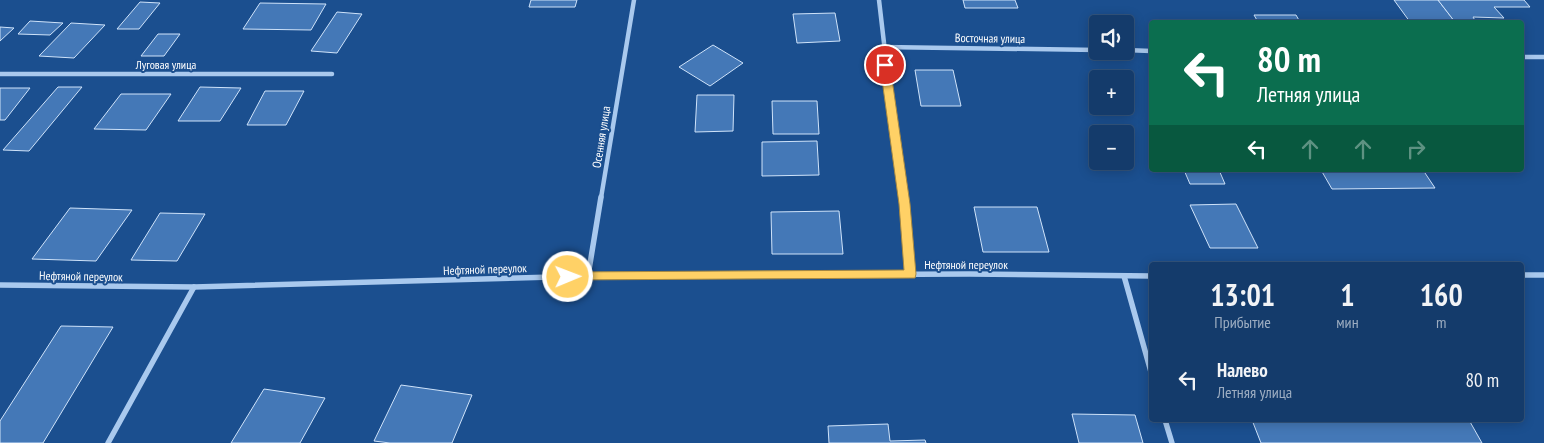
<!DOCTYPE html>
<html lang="ru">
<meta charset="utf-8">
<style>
body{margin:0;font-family:"PT Sans Narrow",sans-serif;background:#214673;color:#f1f3f6;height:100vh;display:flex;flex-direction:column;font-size:19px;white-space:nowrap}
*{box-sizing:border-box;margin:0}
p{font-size:16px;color:#9dadc1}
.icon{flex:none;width:28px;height:28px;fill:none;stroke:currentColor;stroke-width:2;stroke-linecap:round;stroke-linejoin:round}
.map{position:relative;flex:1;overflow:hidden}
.drawer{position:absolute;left:1149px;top:262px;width:375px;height:160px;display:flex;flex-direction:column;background:#143b6b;border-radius:5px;box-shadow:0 2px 12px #0003,0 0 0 1px #33557e}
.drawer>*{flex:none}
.hud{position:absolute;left:1149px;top:20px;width:375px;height:152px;border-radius:5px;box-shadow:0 2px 12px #0003,0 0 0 1px #33557e;background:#0b6e4f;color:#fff;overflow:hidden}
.buttons{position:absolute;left:1089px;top:15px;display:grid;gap:10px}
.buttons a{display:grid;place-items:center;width:45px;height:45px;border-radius:5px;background:#143b6b;box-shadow:0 2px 12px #0003,0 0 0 1px #33557e;font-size:25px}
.pin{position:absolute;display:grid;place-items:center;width:42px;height:42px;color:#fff;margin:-21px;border:2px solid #fff;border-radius:50%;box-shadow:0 1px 5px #0007}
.me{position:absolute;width:55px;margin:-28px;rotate:89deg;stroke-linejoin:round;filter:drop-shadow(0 0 4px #0008)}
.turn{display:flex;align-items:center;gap:18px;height:105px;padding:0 25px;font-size:22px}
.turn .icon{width:65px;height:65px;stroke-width:2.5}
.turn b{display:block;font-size:35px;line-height:42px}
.lanes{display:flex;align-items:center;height:48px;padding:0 25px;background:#0003;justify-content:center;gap:25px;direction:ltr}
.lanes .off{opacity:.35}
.eta{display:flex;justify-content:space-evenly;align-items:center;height:85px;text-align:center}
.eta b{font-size:30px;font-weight:700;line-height:35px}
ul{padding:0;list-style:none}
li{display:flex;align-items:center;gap:15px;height:65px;padding:0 25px}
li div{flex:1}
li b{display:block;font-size:19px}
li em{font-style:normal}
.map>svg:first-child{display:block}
</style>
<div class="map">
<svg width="1544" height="443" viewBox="0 0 1544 443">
<rect width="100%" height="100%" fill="#1b4f8f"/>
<g fill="#4478b7" stroke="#cfe3fa">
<path d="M 531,0 L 577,0 L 575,7 L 529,7 Z"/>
<path d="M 963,0 L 1015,0 L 1018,8 L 965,8 Z"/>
<path d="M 1394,0 L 1438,0 L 1455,22 L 1410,22 Z"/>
<path d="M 1438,0 L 1524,0 L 1530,7 L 1494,7 L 1504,18 L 1473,17 L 1476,22 L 1455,22 Z"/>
<path d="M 140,2 L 160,3 L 139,29 L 117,29 Z"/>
<path d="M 260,3 L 326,4 L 311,30 L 243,29 Z"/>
<path d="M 337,12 L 362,14 L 337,53 L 311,51 Z"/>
<path d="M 835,13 L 840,41 L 797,43 L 793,14 Z"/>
<path d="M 1254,15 L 1296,15 L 1300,22 L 1258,22 Z"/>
<path d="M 30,21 L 63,23 L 50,35 L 18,34 Z"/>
<path d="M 71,23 L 105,25 L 74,58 L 39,56 Z"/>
<path d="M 0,27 L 14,28 L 0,41 Z"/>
<path d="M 158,34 L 180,34 L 164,56 L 141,56 Z"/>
<path d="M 713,45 L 743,63 L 710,86 L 679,67 Z"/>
<path d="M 915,70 L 953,70 L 961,106 L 921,106 Z"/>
<path d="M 58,87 L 82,87 L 29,151 L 3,150 Z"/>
<path d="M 200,87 L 241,88 L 220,121 L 178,121 Z"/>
<path d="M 0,88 L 30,88 L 5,120 L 0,120 Z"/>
<path d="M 265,91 L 304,91 L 286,125 L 247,125 Z"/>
<path d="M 121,94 L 171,94 L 146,130 L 94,129 Z"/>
<path d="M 697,95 L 734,95 L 733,131 L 695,132 Z"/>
<path d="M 772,101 L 817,101 L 819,134 L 773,134 Z"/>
<path d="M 817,141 L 819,175 L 762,176 L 762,142 Z"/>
<path d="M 1184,170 L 1219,170 L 1225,184 L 1190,184 Z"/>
<path d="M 1321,170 L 1423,170 L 1435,188 L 1332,189 Z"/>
<path d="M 1236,204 L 1258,248 L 1210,248 L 1190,205 Z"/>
<path d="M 974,207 L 1037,207 L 1049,252 L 983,252 Z"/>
<path d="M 70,208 L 132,210 L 96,261 L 32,259 Z"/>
<path d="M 839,211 L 843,254 L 772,254 L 771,212 Z"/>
<path d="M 160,213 L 205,214 L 177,261 L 131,260 Z"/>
<path d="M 61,326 L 113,327 L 43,443 L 0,443 L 0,421 Z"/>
<path d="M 401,385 L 472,395 L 452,443 L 390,443 L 374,441 Z"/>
<path d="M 264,389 L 325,398 L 300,443 L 231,443 Z"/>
<path d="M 1072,414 L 1135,415 L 1143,443 L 1079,443 Z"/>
<path d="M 1252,420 L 1469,420 L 1482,443 L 1261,443 Z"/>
<path d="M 888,424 L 890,441 L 925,440 L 926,443 L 829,443 L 828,426 Z"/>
</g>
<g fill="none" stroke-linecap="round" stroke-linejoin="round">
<g stroke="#a9c9ee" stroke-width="4.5">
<path d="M 879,0 L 902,198"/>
<path d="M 883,47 L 1098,50"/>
<path d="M 1125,50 L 1151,51"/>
<path d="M 1521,57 L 1544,57"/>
<path d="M 0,74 L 332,74"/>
<path d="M 601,198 L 634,0"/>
</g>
<g stroke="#a9c9ee" stroke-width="5.5">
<path d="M 902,197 L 910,274"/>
<path d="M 1521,275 L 1544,275"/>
<path d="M 588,276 L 601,197"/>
<path d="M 1124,276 L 1151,372"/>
<path d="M 0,285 L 194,287 L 588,276 L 969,274 L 1151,276"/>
<path d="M 1165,420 L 1172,443"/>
<path d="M 108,443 L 194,287"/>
</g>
</g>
<path fill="#ffd166" stroke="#a68842" d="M 885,62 L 890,65 L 910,204 L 916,274 L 915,278 L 564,280 L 563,277 L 564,273 L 568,272 L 904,270 L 899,204 L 880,65 Z"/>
<g text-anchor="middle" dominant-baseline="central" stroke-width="4" stroke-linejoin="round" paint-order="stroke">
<g font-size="12" fill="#fff" stroke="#1b4f8f">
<text transform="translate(990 38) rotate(1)">Восточная улица</text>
<text x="166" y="64">Луговая улица</text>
<text transform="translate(601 137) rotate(-81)">Осенняя улица</text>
<text x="966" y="264">Нефтяной переулок</text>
<text transform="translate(485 269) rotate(-2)">Нефтяной переулок</text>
<text transform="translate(81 276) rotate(1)">Нефтяной переулок</text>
</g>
</g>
</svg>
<div class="buttons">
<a><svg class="icon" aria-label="sound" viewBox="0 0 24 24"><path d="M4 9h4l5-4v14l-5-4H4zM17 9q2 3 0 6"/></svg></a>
<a>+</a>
<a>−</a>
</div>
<div class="pin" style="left:885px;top:65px;background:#d93025"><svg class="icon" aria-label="arrive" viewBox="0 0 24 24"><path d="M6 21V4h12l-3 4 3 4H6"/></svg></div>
<svg class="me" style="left:568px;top:277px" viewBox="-20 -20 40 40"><circle r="17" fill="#ffd166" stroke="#fff" stroke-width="3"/><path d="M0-11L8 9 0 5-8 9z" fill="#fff"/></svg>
<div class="hud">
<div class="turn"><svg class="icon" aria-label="left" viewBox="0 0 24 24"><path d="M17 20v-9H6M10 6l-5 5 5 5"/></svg><div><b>80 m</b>Летняя улица</div></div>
<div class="lanes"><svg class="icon" aria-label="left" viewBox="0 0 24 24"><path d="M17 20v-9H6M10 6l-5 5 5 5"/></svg><svg class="icon off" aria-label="ahead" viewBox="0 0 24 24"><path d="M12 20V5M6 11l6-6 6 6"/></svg><svg class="icon off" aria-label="ahead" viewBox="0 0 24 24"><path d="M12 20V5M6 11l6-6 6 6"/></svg><svg class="icon off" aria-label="right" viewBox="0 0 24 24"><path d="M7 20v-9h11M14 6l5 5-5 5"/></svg></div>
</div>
<section class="drawer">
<div class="eta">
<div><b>13:01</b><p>Прибытие</p></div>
<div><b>1</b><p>мин</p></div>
<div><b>160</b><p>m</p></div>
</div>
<ul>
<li><svg class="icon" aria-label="left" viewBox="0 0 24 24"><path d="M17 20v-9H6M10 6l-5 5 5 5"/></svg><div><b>Налево</b><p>Летняя улица</p></div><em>80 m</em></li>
</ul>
</section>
</div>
